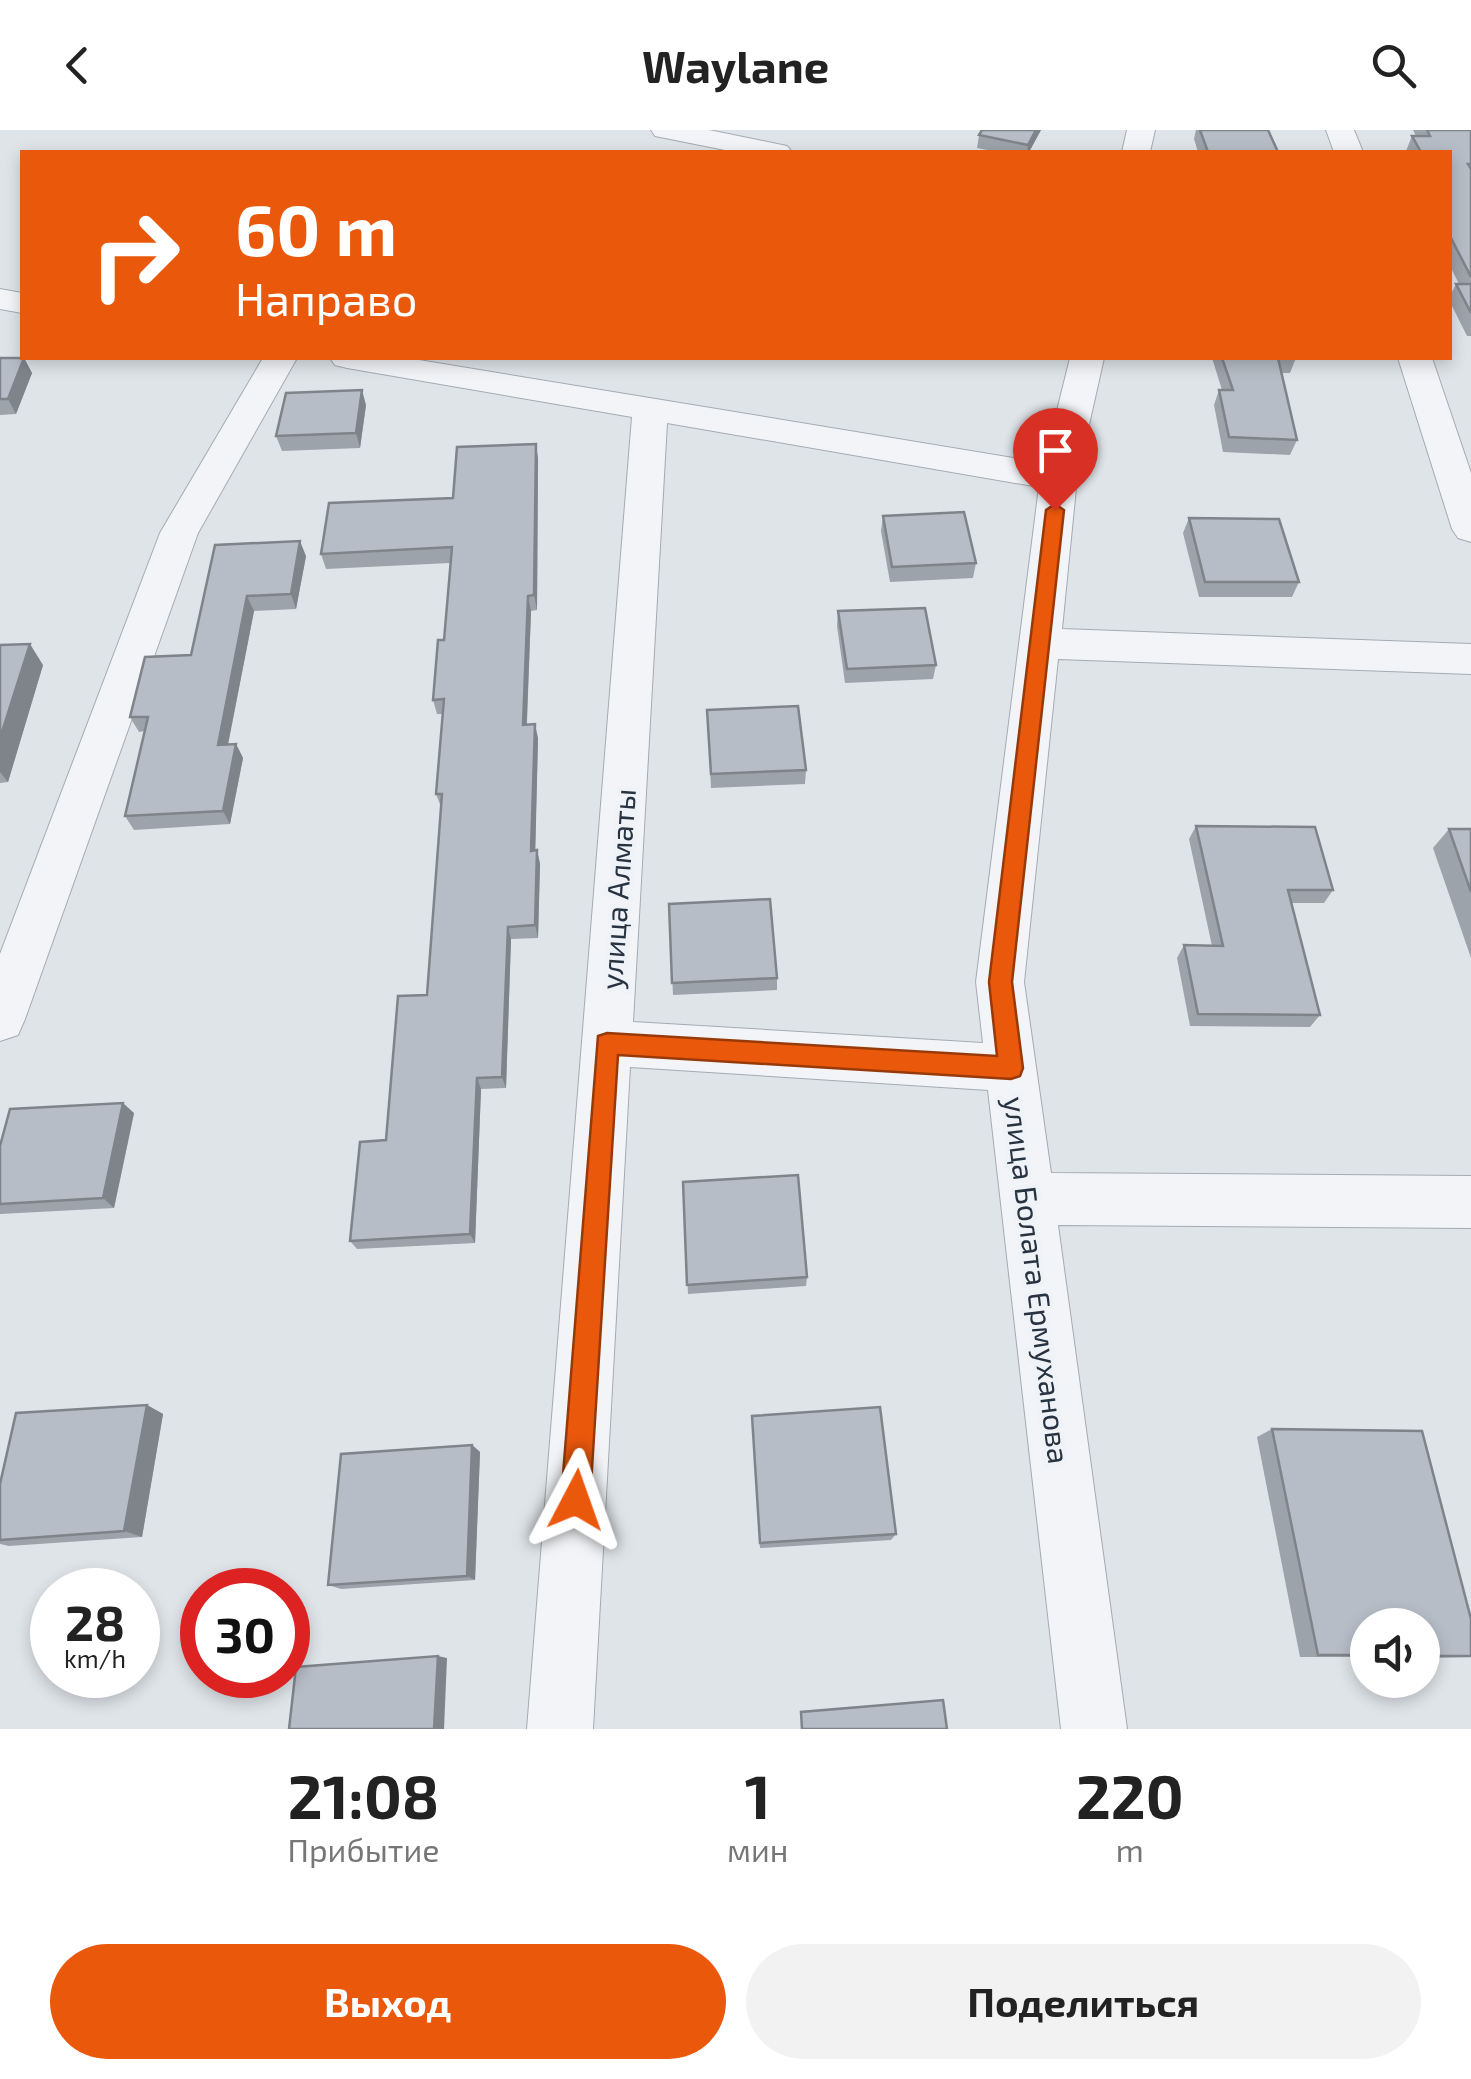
<!DOCTYPE html>
<html lang="ru">
<meta charset="utf-8">
<style>
body{margin:0;font-family:"Exo 2",sans-serif;background:#f2f2f2;color:#222;height:100vh;display:flex;flex-direction:column;font-size:38px;white-space:nowrap}
*{box-sizing:border-box;margin:0}
p{font-size:32px;color:#767676}
.icon{flex:none;width:55px;height:55px;fill:none;stroke:currentColor;stroke-width:2;stroke-linecap:round;stroke-linejoin:round}
.map{position:relative;height:1599px;overflow:hidden}
.side{display:flex;flex-direction:column;background:#fff;flex:1}
.side>*{flex:none}
.guide{position:absolute;left:20px;top:20px;width:1432px;height:210px;border-radius:0px;box-shadow:0 5px 15px #0003;background:#ea580c;color:#fff;overflow:hidden}
.tools{position:absolute;left:1350px;top:1478px;display:grid;gap:20px}
.tools a{display:grid;place-items:center;width:90px;height:90px;border-radius:50%;background:#fff;box-shadow:0 5px 15px #0003;font-size:50px}
.speed{position:absolute;left:30px;top:1438px;display:flex;gap:20px;font-size:50px;font-weight:700;text-align:center}
.speed>*{display:grid;place-content:center;width:130px;height:130px;border-radius:50%;background:#fff;box-shadow:0 5px 15px #0003;line-height:1}
.speed small{font-size:25px;font-weight:400}
.speed .limit{border:15px solid #d22;background:#fff;color:#111}
.pin{position:absolute;display:grid;place-items:center;width:85px;height:85px;color:#fff;margin:-102px -42px;border-radius:50% 50% 50% 0;rotate:-45deg;box-shadow:0 0 10px #0007}
.pin .icon{rotate:45deg}
.me{position:absolute;width:110px;margin:-55px;rotate:4deg;stroke-linejoin:round;filter:drop-shadow(0 0 8px #0008)}
.turn{display:flex;align-items:center;gap:35px;height:210px;padding:0 50px;font-size:45px}
.turn .icon{width:130px;height:130px;stroke-width:2.5}
.turn b{display:block;font-size:70px;line-height:85px}
.eta{display:flex;justify-content:space-evenly;align-items:center;height:170px;text-align:center}
.eta b{font-size:60px;font-weight:700;line-height:70px}
.button{display:flex;gap:20px;margin-top:auto;padding:20px 50px}
.button a{flex:1;height:115px;border-radius:60px;background:#ea580c;color:#fff;font-size:40px;font-weight:700;line-height:115px;text-align:center}
.button a+a{background:#f2f2f2;color:#222}
header{display:flex;justify-content:space-between;align-items:center;height:130px;padding:0 50px;background:#fff;font-size:45px;font-weight:700}
.map>svg:first-child{display:block}
</style>
<header><svg class="icon" aria-label="back" viewBox="0 0 24 24"><path d="M15 5l-7 7 7 7"/></svg>Waylane<svg class="icon" aria-label="search" viewBox="0 0 24 24"><circle cx="10" cy="10" r="6"/><path d="M15 15l6 6"/></svg></header>
<div class="map">
<svg width="1471" height="1599" viewBox="0 0 1471 1599">
<rect width="100%" height="100%" fill="#dfe4e9"/>
<g fill="none" stroke-linecap="round" stroke-linejoin="round">
<defs>
<g id="minor">
<path d="M 651,0 L 709,0 L 787,16 L 792,22 L 735,22 L 655,6 Z"/>
<path d="M 1127,0 L 1155,0 L 1150,22 L 1122,22 Z"/>
<path d="M 1326,0 L 1354,0 L 1363,22 L 1334,22 Z"/>
<path d="M 0,159 L 22,163 L 22,183 L 0,179 Z"/>
<path d="M 263,228 L 297,228 L 198,403 L 25,889 L 18,905 L 0,911 L 0,824 L 160,403 Z"/>
<path d="M 330,228 L 407,228 L 1044,333 L 1070,228 L 1104,228 L 1077,348 L 1062,499 L 1471,514 L 1471,544 L 1058,529 L 1024,852 L 1051,1043 L 1471,1046 L 1471,1098 L 1058,1095 L 1127,1599 L 1061,1599 L 988,960 L 630,937 L 593,1599 L 527,1599 L 632,287 L 347,238 L 335,235 ZM 667,293 L 1039,357 L 976,852 L 983,913 L 633,892 Z"/>
<path d="M 1398,228 L 1432,228 L 1471,343 L 1471,412 L 1458,408 L 1452,399 Z"/>
</g>
</defs>
<use href="#minor" stroke="#a4abb3" stroke-width="2"/>
<use href="#minor" fill="#f2f4f7" fill-rule="evenodd"/>
</g>
<g fill="#9da3aa">
<path d="M 1041,0 L 1029,22 L 997,22 L 977,18 L 979,5 Z"/>
<path d="M 1196,0 L 1268,0 L 1278,22 L 1198,22 L 1194,9 Z"/>
<path d="M 1413,0 L 1471,0 L 1471,206 L 1467,206 L 1450,172 L 1450,166 L 1456,154 L 1459,154 L 1450,136 L 1450,22 L 1406,22 L 1406,21 L 1412,6 L 1416,6 Z"/>
<path d="M 0,228 L 24,228 L 32,243 L 16,284 L 0,285 Z"/>
<path d="M 1212,228 L 1296,228 L 1290,243 L 1281,243 L 1297,310 L 1290,325 L 1223,322 L 1214,275 L 1219,260 L 1222,260 Z"/>
<path d="M 366,275 L 360,318 L 282,321 L 276,306 Z"/>
<path d="M 536,314 L 538,329 L 537,480 L 531,481 L 527,594 L 538,608 L 535,721 L 537,720 L 540,734 L 538,808 L 511,809 L 506,958 L 481,959 L 475,1113 L 357,1119 L 350,1111 L 386,1010 L 427,865 L 441,677 L 436,664 L 443,584 L 437,584 L 433,570 L 444,510 L 450,433 L 326,439 L 321,424 L 453,368 Z"/>
<path d="M 883,386 L 976,433 L 973,448 L 890,452 L 881,401 Z"/>
<path d="M 1189,388 L 1299,452 L 1292,467 L 1199,467 L 1183,403 Z"/>
<path d="M 215,415 L 306,426 L 296,479 L 254,481 L 228,615 L 236,614 L 243,628 L 230,694 L 134,700 L 125,686 L 145,601 L 139,602 L 130,587 L 191,525 Z"/>
<path d="M 838,481 L 936,535 L 933,549 L 845,553 L 837,496 Z"/>
<path d="M 0,515 L 43,535 L 8,652 L 0,653 Z"/>
<path d="M 707,580 L 806,640 L 805,654 L 711,658 Z"/>
<path d="M 1196,696 L 1333,760 L 1324,773 L 1291,773 L 1320,885 L 1310,897 L 1190,896 L 1177,828 L 1184,815 L 1212,816 L 1189,709 Z"/>
<path d="M 1449,699 L 1471,699 L 1471,828 L 1433,718 Z"/>
<path d="M 669,774 L 777,848 L 777,860 L 673,865 Z"/>
<path d="M 134,983 L 114,1078 L 0,1084 L 0,1016 Z"/>
<path d="M 683,1052 L 807,1147 L 806,1156 L 688,1164 Z"/>
<path d="M 147,1275 L 163,1284 L 142,1407 L 9,1416 L 0,1414 L 0,1354 Z"/>
<path d="M 752,1286 L 896,1404 L 891,1410 L 760,1418 Z"/>
<path d="M 1272,1299 L 1471,1489 L 1471,1527 L 1422,1528 L 1422,1495 L 1368,1495 L 1368,1527 L 1300,1527 L 1257,1307 Z"/>
<path d="M 472,1315 L 480,1322 L 475,1450 L 341,1459 L 328,1455 Z"/>
</g>
<g fill="#7f848b">
<path d="M 1036,0 L 1041,0 L 1029,22 L 1027,22 L 1028,15 Z"/>
<path d="M 24,228 L 32,243 L 16,284 L 8,269 Z"/>
<path d="M 362,260 L 366,275 L 360,318 L 356,303 Z"/>
<path d="M 536,314 L 538,329 L 537,480 L 534,465 Z"/>
<path d="M 300,411 L 306,426 L 296,479 L 291,464 Z"/>
<path d="M 247,466 L 254,481 L 225,629 L 218,615 Z"/>
<path d="M 528,466 L 531,481 L 526,609 L 523,595 Z"/>
<path d="M 30,514 L 43,535 L 8,652 L 0,642 L 0,608 Z"/>
<path d="M 535,594 L 538,608 L 535,734 L 531,721 Z"/>
<path d="M 236,614 L 243,628 L 230,694 L 223,681 Z"/>
<path d="M 537,720 L 540,734 L 538,808 L 535,795 Z"/>
<path d="M 508,797 L 511,809 L 506,958 L 502,947 Z"/>
<path d="M 477,948 L 481,959 L 475,1113 L 470,1104 Z"/>
<path d="M 123,973 L 134,983 L 114,1078 L 103,1068 Z"/>
<path d="M 147,1275 L 163,1284 L 142,1407 L 124,1401 Z"/>
<path d="M 472,1315 L 480,1322 L 475,1450 L 467,1446 Z"/>
<path d="M 438,1526 L 447,1528 L 444,1599 L 434,1599 Z"/>
</g>
<g fill="#b6bdc6" stroke="#7f848b" stroke-width="2.5">
<path d="M 982,0 L 1036,0 L 1028,15 L 979,5 Z"/>
<path d="M 1200,0 L 1268,0 L 1278,22 L 1208,22 Z"/>
<path d="M 1427,0 L 1471,0 L 1471,34 L 1468,34 L 1471,39 L 1471,147 L 1450,106 L 1450,22 L 1421,22 L 1412,6 L 1430,6 Z"/>
<path d="M 1456,154 L 1471,154 L 1471,183 Z"/>
<path d="M 0,228 L 24,228 L 8,269 L 0,269 Z"/>
<path d="M 1222,228 L 1278,228 L 1297,310 L 1229,307 L 1219,260 L 1233,260 Z"/>
<path d="M 362,260 L 356,303 L 276,306 L 286,263 Z"/>
<path d="M 536,314 L 534,465 L 528,466 L 523,595 L 535,594 L 531,721 L 537,720 L 535,795 L 508,797 L 502,947 L 477,948 L 470,1104 L 350,1111 L 360,1012 L 386,1010 L 398,866 L 427,865 L 442,664 L 436,664 L 444,569 L 433,570 L 438,510 L 444,510 L 452,417 L 321,424 L 329,373 L 453,368 L 457,317 Z"/>
<path d="M 964,382 L 976,433 L 892,437 L 883,386 Z"/>
<path d="M 1189,388 L 1279,389 L 1299,452 L 1205,452 Z"/>
<path d="M 300,411 L 291,464 L 247,466 L 218,615 L 236,614 L 223,681 L 125,686 L 148,587 L 130,587 L 145,527 L 191,525 L 215,415 Z"/>
<path d="M 925,478 L 936,535 L 847,539 L 838,481 Z"/>
<path d="M 30,514 L 0,608 L 0,515 Z"/>
<path d="M 798,576 L 806,640 L 711,644 L 707,580 Z"/>
<path d="M 1196,696 L 1315,697 L 1333,760 L 1288,760 L 1320,885 L 1198,884 L 1184,815 L 1223,816 Z"/>
<path d="M 1449,699 L 1471,699 L 1471,762 Z"/>
<path d="M 770,769 L 777,848 L 672,853 L 669,774 Z"/>
<path d="M 123,973 L 103,1068 L 0,1074 L 0,1016 L 10,979 Z"/>
<path d="M 798,1045 L 807,1147 L 687,1155 L 683,1052 Z"/>
<path d="M 147,1275 L 124,1401 L 0,1410 L 0,1354 L 16,1283 Z"/>
<path d="M 880,1277 L 896,1404 L 760,1413 L 752,1286 Z"/>
<path d="M 1272,1299 L 1422,1301 L 1471,1489 L 1471,1526 L 1422,1526 L 1422,1495 L 1368,1495 L 1368,1525 L 1318,1525 Z"/>
<path d="M 472,1315 L 467,1446 L 328,1455 L 341,1324 Z"/>
<path d="M 438,1526 L 434,1599 L 289,1599 L 296,1537 Z"/>
<path d="M 943,1570 L 947,1599 L 802,1599 L 801,1582 Z"/>
</g>
<path fill="#ea580c" stroke="#983908" stroke-width="2.5" d="M 1055,374 L 1064,380 L 1012,852 L 1023,938 L 1020,946 L 1011,949 L 618,925 L 590,1370 L 586,1381 L 576,1385 L 565,1381 L 561,1370 L 598,906 L 607,903 L 997,926 L 989,852 L 1046,380 Z"/>
<g text-anchor="middle" dominant-baseline="central" stroke-width="9" stroke-linejoin="round" paint-order="stroke">
<g font-size="30" fill="#273341" stroke="#eff3f7">
<text transform="translate(617 759) rotate(-86)">улица Алматы</text>
<text transform="translate(1038 1150) rotate(83)">улица Болата Ермуханова</text>
</g>
</g>
</svg>
<div class="tools">
<a><svg class="icon" aria-label="sound" viewBox="0 0 24 24"><path d="M4 9h4l5-4v14l-5-4H4zM17 9q2 3 0 6"/></svg></a>
</div>
<div class="speed"><div>28<small>km/h</small></div><div class="limit">30</div></div>
<div class="pin" style="left:1055px;top:380px;background:#d93025"><svg class="icon" aria-label="arrive" viewBox="0 0 24 24"><path d="M6 21V4h12l-3 4 3 4H6"/></svg></div>
<svg class="me" style="left:576px;top:1370px" viewBox="-20 -20 40 40"><path d="M0-17L14 15 0 8-14 15z" fill="#ea580c" stroke="#fff" stroke-width="4"/></svg>
<div class="guide">
<div class="turn"><svg class="icon" aria-label="right" viewBox="0 0 24 24"><path d="M7 20v-9h11M14 6l5 5-5 5"/></svg><div><b>60 m</b>Направо</div></div>
</div>
</div>
<section class="side">
<div class="eta">
<div><b>21:08</b><p>Прибытие</p></div>
<div><b>1</b><p>мин</p></div>
<div><b>220</b><p>m</p></div>
</div>
<div class="button"><a>Выход</a><a>Поделиться</a></div>
</section>
